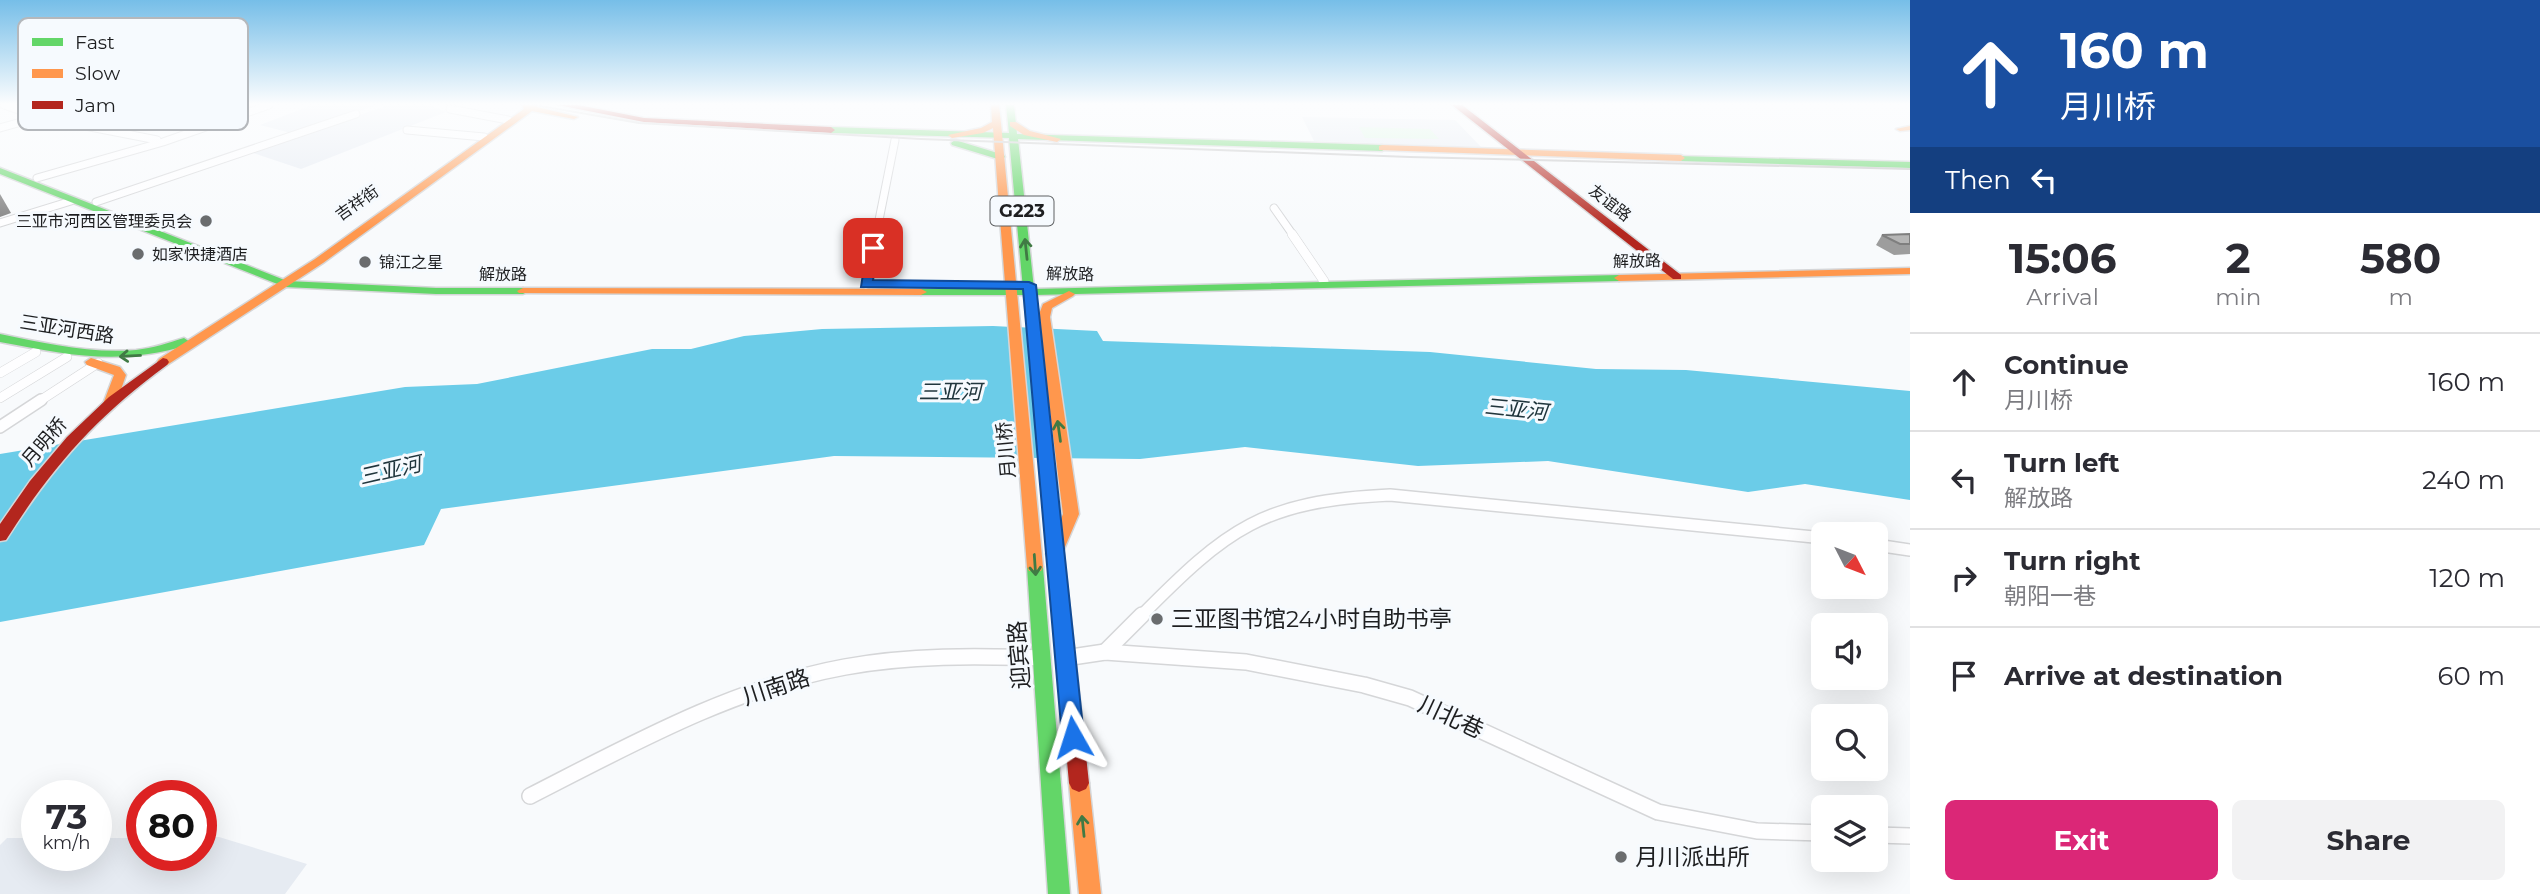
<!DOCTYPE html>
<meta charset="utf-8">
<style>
body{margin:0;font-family:Montserrat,"Noto Sans SC",sans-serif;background:#f2f2f3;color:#2b2b33;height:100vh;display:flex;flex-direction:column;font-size:26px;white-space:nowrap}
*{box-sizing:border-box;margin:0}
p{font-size:23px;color:#7c7c81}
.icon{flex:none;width:38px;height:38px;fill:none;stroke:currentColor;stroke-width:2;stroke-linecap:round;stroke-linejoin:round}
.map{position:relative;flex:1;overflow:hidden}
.drawer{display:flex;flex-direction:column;background:#fff;width:630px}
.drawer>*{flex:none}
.top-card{background:#1a4fa0;color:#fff;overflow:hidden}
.needle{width:46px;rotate:132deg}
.buttons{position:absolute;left:1811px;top:522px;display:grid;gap:14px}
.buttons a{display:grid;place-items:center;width:77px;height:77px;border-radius:10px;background:#fff;box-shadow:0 7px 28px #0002;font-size:35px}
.speed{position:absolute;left:21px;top:780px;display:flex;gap:14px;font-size:35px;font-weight:700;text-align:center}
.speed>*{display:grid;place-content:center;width:91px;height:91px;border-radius:50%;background:#fff;box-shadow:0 7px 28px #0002;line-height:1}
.speed small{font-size:18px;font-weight:400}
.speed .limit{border:10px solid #d22;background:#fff;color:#111}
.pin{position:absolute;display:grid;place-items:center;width:60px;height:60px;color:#fff;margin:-30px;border-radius:14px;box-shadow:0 4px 10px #0006}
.me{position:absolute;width:77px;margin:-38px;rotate:354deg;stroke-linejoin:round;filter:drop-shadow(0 0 5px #0008)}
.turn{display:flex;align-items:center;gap:24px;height:147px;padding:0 35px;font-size:32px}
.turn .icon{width:91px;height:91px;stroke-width:2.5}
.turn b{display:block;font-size:49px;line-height:60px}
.then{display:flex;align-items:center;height:66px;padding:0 35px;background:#0003;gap:14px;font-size:26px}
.eta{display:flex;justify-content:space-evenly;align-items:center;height:119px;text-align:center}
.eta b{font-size:42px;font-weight:700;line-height:49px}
.button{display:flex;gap:14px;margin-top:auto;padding:14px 35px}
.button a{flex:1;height:80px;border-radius:10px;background:#db2777;color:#fff;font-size:28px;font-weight:700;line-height:80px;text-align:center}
.button a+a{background:#f2f2f3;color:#2b2b33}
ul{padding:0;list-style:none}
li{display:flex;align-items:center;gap:21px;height:98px;padding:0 35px;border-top:2px solid #e1e1e2}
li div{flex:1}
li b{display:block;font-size:26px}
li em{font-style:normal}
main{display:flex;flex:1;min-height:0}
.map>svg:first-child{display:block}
</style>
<main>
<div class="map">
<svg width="1910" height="894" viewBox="0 0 1910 894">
<rect width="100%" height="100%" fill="#f8fafc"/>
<g fill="#e6ebf2">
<path d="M 312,105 L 372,105 L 374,106 L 291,133 L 260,125 Z"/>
<path d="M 389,105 L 429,105 L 446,112 L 301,169 L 250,152 Z"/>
<path d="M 1302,117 L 1455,120 L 1481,147 L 1314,141 Z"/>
<path d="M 201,837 L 219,837 L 307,864 L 285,894 L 0,894 L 0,845 L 7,838 L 37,838 L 37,856 L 96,856 L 96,838 L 142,838 L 142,856 L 201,856 Z"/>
</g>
<path fill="#d8f6e0" d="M 1359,127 L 1430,129 L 1439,139 L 1365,138 Z"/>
<path fill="#6bcce8" d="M 993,326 L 1097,331 L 1103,341 L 1430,352 L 1596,369 L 1686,370 L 1910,391 L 1910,500 L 1805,484 L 1748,492 L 1548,461 L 1418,466 L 1245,447 L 1140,459 L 834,456 L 441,509 L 424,545 L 0,622 L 0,454 L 405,387 L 477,384 L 652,349 L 691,349 L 744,336 L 822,329 Z"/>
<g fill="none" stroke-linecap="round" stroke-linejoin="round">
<defs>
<g id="street-far3">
<path d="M 4,105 L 39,117 L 157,140"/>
<path d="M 450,109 L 508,120"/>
<path d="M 173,117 L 206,105"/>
<path d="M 0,128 L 83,105"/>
<path d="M 407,130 L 484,137"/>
<path d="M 37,178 L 163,142 L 269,105"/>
<path d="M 96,202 L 356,114"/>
<path d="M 1274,208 L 1293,235"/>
<path d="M 0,223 L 71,201"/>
<path d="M 876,235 L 895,140"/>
</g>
<g id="street-far2">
<path d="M 1292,234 L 1324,281"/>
<path d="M 866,284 L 876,234"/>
<path d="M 0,373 L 36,352"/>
<path d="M 0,398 L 67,357"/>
<path d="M 38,402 L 98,363"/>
</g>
<g id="street-far1">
<path d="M 0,427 L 41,400"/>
<path d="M 1876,545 L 1910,550"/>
<path d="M 1140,617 C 1228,528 1262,501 1390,495 L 1824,538"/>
</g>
<g id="street">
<path d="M 1105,652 L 1142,615"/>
<path d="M 1065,658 L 1105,652 L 1246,662 L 1364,685 L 1410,698 L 1658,812 L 1757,831 L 1824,833"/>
<path d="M 530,796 C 630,745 734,687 845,667 C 910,655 976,656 1042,658"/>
<path d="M 1876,835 L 1910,836"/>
</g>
<g id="fast">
<path d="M 1006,105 L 1014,105 L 1017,134 L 1382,145 L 1386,148 L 1382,151 L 1018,139 L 1034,289 L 1619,275 L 1624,278 L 1619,281 L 1035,295 L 1053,456 L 1051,459 L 1041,459 L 1024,295 L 921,295 L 915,292 L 921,289 L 1023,289 L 1009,138 L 831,133 L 827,130 L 831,127 L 1009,133 Z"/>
<path d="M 955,140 L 1004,155 L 1005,157 L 1001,160 L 952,145 L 951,143 Z"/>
<path d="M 1678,156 L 1910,162 L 1910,168 L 1681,161 L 1678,160 Z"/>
<path d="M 0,168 L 287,281 L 436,288 L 523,288 L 529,291 L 523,294 L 436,294 L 285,287 L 0,174 Z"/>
<path d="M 0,334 C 45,343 90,354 136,350 C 153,348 168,343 184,338 L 190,342 L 188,345 C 119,366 69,355 0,342 Z"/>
<path d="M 1035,561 L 1041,563 L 1043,567 L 1070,894 L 1048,894 L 1027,567 L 1029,563 Z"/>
</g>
<g id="slow">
<path d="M 522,105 L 539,105 L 537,107 L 578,117 L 574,119 L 532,111 L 323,263 L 167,365 L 159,365 L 157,362 L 159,359 L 315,259 L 524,109 Z"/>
<path d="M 991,105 L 999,105 L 1001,123 L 1043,567 L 1041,571 L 1029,571 L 1027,567 L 993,128 L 983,133 L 952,138 L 948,135 L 981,128 L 992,122 Z"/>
<path d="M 1010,122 L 1016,122 L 1030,131 L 1061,139 L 1057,142 L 1024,135 L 1010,126 Z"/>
<path d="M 1910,126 L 1910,130 L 1900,131 L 1896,129 Z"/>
<path d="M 1382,145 L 1681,155 L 1685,158 L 1681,161 L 1379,150 L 1379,146 Z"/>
<path d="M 1910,268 L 1910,274 L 1619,281 L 1614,278 L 1619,275 Z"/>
<path d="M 523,288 L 921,289 L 927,292 L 921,295 L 519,293 L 517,291 Z"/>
<path d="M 1069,291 L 1075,294 L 1073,296 L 1052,308 L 1050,317 L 1079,514 L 1062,554 L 1060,558 L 1048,558 L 1046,554 L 1063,514 L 1038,317 L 1043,304 Z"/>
<path d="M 91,358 L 120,367 L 126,375 L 115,407 L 110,408 L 103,404 L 114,375 L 87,365 L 85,362 Z"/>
<path d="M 1079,774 L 1086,777 L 1089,783 L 1101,894 L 1079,894 L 1069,783 L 1072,777 Z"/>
</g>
<g id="jam">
<path d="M 558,105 L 578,105 L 644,118 L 831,127 L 835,130 L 831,133 L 644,122 Z"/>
<path d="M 1452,105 L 1462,105 L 1681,275 L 1681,279 L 1673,279 Z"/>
<path d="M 163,358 L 167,359 L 169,362 L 167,365 C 97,416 52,467 6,540 L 0,541 L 0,524 L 30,481 L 67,437 L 109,397 Z"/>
<path d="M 1046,452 L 1053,456 L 1089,783 L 1086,789 L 1079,792 L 1072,789 L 1069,783 L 1039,456 Z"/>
</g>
</defs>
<use href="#street-far3" stroke="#d5d6d8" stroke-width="9"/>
<use href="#street-far2" stroke="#d5d6d8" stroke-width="10"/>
<use href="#street-far1" stroke="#d5d6d8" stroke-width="14"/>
<use href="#street" stroke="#d5d6d8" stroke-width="18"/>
<use href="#fast" stroke="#d5d6d8" stroke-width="3"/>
<use href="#slow" stroke="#d5d6d8" stroke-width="3"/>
<use href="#jam" stroke="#d5d6d8" stroke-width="3"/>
<use href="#street-far3" stroke="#fefeff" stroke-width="7"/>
<use href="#street-far2" stroke="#fefeff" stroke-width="9"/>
<use href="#street-far1" stroke="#fefeff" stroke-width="11"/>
<use href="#street" stroke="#fefeff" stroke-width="15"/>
<use href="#fast" fill="#63d668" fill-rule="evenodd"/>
<use href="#slow" fill="#ff974d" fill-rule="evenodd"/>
<use href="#jam" fill="#b3261e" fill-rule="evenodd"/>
<path stroke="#c2c2c2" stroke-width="2" d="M 535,105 L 639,123 L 921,139 L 1410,157 L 1910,169"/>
</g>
<path fill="#9d9d9d" d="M 1910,234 L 1910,254 L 1894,255 L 1876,245 L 1882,235 Z"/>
<path fill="#7f7f7f" d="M 0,194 L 11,213 L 0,217 Z"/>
<path fill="#b6b6b6" stroke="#7f7f7f" stroke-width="2" d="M 1910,234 L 1910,244 L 1900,244 L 1882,235 Z"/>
<defs><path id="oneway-shaft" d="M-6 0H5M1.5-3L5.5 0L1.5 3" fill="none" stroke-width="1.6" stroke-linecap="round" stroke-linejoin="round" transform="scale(1.75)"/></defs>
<g stroke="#407a44">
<use href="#oneway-shaft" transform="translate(1026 249) rotate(-96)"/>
<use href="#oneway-shaft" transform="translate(130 356) rotate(177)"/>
<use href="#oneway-shaft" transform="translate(1059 431) rotate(-98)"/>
<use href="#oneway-shaft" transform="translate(1035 565) rotate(86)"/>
<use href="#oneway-shaft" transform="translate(1083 826) rotate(-96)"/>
</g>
<linearGradient id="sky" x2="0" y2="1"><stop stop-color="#76bee8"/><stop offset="0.45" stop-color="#fcfdfe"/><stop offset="1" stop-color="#fcfdfe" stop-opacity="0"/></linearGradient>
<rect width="1910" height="231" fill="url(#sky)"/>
<path fill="#1a73e8" stroke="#114b97" stroke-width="2" d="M 873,244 L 879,248 L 873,280 L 1029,282 L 1036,285 L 1084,737 L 1081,743 L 1073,746 L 1066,743 L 1062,737 L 1023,289 L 861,287 L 867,248 Z"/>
<g fill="#6a6c6e" stroke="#f6fafe" stroke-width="2.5">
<circle cx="206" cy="221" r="7"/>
<circle cx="138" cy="254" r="7"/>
<circle cx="365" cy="262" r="7"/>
<circle cx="1157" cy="619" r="7"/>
<circle cx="1621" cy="857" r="7"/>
</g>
<g text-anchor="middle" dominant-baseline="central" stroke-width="6" stroke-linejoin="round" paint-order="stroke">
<g font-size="16" fill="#1e1f21" stroke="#f6fafe">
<text transform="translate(357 203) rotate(-35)">吉祥街</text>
<text transform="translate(1610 203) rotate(38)">友谊路</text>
<text transform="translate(1637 261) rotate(-1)">解放路</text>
<text x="503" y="274">解放路</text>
<text transform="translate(1070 274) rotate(1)">解放路</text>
</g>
<g font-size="16" fill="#1e1f21" stroke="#f6fafe" text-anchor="start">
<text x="192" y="221" text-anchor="end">三亚市河西区管理委员会</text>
<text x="152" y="254">如家快捷酒店</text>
<text x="379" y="262">锦江之星</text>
</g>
<rect fill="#f6fafe" stroke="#5f6163" stroke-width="2" x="990.5" y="196.5" width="63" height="29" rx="5"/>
<g font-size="18" font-weight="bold" fill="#1e1f21">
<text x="1022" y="211">G223</text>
</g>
<g font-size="19" fill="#1e1f21" stroke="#f6fafe">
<text transform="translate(67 329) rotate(9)">三亚河西路</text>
<text transform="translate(44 442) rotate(-49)">月明桥</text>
<text transform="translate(1006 450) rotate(-95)">月川桥</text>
</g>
<g font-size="21" font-style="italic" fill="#20363d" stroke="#f6fafe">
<text x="950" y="391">三亚河</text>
<text transform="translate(1516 409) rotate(6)">三亚河</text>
<text transform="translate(390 470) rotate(-13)">三亚河</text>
</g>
<g font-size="23" fill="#1e1f21" stroke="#f6fafe" text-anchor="start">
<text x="1171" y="619">三亚图书馆24小时自助书亭</text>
<text x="1635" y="857">月川派出所</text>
</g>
<g font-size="23" fill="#1e1f21" stroke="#f6fafe">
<text transform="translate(1019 655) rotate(-94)">迎宾路</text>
<text transform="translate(776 687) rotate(-18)">川南路</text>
<text transform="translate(1451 717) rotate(25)">川北巷</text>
</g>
</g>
<rect x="18" y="18" width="230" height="112" rx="10" fill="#f6fafe" stroke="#b5b8bc" stroke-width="2"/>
<rect x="32" y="38" width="31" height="8" fill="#63d668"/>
<rect x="32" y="69" width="31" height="9" fill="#ff974d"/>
<rect x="32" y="101" width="31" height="8" fill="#b3261e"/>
<g font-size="19" fill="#1e1f21">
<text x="75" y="49">Fast</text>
<text x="75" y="80">Slow</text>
<text x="75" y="112">Jam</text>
</g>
</svg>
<div class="buttons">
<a><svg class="needle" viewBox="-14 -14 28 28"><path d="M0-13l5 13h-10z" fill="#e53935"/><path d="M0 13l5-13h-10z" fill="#7c7c81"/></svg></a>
<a><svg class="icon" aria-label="sound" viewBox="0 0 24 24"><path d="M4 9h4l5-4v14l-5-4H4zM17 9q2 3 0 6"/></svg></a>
<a><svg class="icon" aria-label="search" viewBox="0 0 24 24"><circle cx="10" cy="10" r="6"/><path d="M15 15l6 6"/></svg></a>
<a><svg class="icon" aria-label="layers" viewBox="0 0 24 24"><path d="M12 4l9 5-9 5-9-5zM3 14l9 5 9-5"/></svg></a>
</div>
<div class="speed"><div>73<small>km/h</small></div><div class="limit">80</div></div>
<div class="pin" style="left:873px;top:248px;background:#d93025"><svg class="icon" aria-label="arrive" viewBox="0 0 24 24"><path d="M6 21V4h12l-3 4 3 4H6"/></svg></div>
<svg class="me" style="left:1073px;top:737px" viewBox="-20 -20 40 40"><path d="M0-17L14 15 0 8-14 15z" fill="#1a73e8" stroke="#fff" stroke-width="4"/></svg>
</div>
<section class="drawer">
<div class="top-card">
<div class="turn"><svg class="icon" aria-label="ahead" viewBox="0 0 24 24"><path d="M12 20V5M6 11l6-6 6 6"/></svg><div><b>160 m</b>月川桥</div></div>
<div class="then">Then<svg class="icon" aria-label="left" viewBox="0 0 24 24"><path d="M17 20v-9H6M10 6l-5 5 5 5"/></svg></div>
</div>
<div class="eta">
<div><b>15:06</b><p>Arrival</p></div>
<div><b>2</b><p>min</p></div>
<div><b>580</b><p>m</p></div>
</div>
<ul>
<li><svg class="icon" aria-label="ahead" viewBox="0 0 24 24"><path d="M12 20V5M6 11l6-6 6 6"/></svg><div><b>Continue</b><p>月川桥</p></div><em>160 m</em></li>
<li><svg class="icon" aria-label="left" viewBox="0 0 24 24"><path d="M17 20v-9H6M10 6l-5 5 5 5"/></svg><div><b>Turn left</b><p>解放路</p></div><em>240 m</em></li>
<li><svg class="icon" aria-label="right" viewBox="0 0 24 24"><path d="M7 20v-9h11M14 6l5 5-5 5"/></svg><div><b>Turn right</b><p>朝阳一巷</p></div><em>120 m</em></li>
<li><svg class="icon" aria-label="arrive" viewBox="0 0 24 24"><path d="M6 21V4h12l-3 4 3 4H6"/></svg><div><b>Arrive at destination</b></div><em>60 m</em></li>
</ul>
<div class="button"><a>Exit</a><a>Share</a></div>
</section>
</main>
